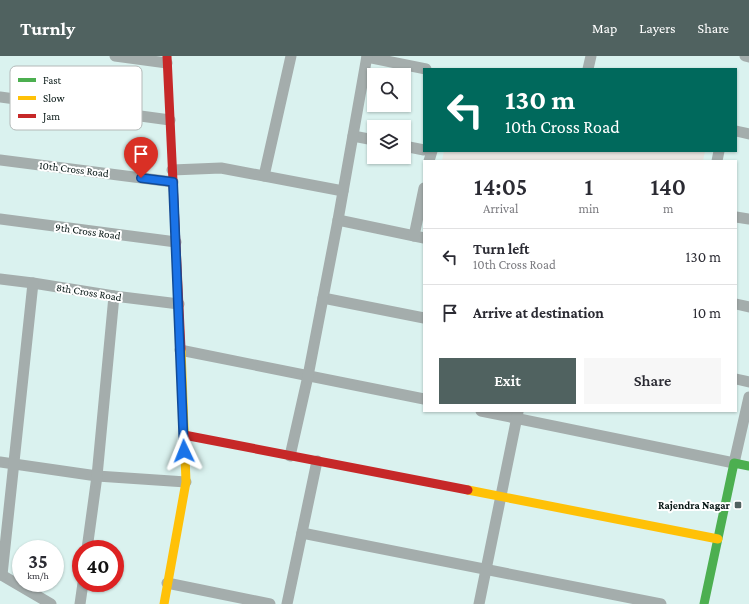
<!DOCTYPE html>
<style>
body{margin:0;font-family:"Crimson Pro",serif;background:#f7f7f7;color:#2b2b33;height:100vh;display:flex;flex-direction:column;font-size:15px;white-space:nowrap}
*{box-sizing:border-box;margin:0}
p{font-size:13px;color:#7c7c81}
.icon{flex:none;width:22px;height:22px;fill:none;stroke:currentColor;stroke-width:2;stroke-linecap:round;stroke-linejoin:round}
.map{position:relative;flex:1;overflow:hidden}
.drawer{position:absolute;left:423px;top:104px;width:314px;height:252px;display:flex;flex-direction:column;background:#fff;border-radius:0px;box-shadow:0 1px 3px #0004}
.drawer>*{flex:none}
.banner{position:absolute;left:423px;top:12px;width:314px;height:84px;border-radius:0px;box-shadow:0 1px 3px #0004;background:#00695c;color:#fff;overflow:hidden}
.tools{position:absolute;left:367px;top:12px;display:grid;gap:8px}
.tools a{display:grid;place-items:center;width:44px;height:44px;border-radius:0px;background:#fff;box-shadow:0 1px 3px #0004;font-size:20px}
.speed{position:absolute;left:12px;top:484px;display:flex;gap:8px;font-size:20px;font-weight:700;text-align:center}
.speed>*{display:grid;place-content:center;width:52px;height:52px;border-radius:50%;background:#fff;box-shadow:0 1px 3px #0004;line-height:1}
.speed small{font-size:10px;font-weight:400}
.speed .limit{border:6px solid #d22;background:#fff;color:#111}
.pin{position:absolute;display:grid;place-items:center;width:34px;height:34px;color:#fff;margin:-41px -17px;border-radius:50% 50% 50% 0;rotate:-45deg;box-shadow:0 0 4px #0007}
.pin .icon{rotate:45deg}
.me{position:absolute;width:44px;margin:-22px;rotate:358deg;stroke-linejoin:round;filter:drop-shadow(0 0 3px #0008)}
.turn{display:flex;align-items:center;gap:14px;height:84px;padding:0 16px;font-size:18px}
.turn .icon{width:52px;height:52px;stroke-width:2.5}
.turn b{display:block;font-size:28px;line-height:34px}
.eta{display:flex;justify-content:space-evenly;align-items:center;height:68px;text-align:center}
.eta b{font-size:24px;font-weight:600;line-height:28px}
.action{display:flex;gap:8px;margin-top:auto;padding:8px 16px}
.action a{flex:1;height:46px;border-radius:0px;background:#506260;color:#fff;font-size:16px;font-weight:600;line-height:46px;text-align:center}
.action a+a{background:#f7f7f7;color:#2b2b33}
ul{padding:0;list-style:none}
li{display:flex;align-items:center;gap:12px;height:56px;padding:0 16px;border-top:1px solid #e1e1e2}
li div{flex:1}
li b{display:block;font-size:15px}
li em{font-style:normal}
header{display:flex;align-items:center;gap:24px;box-sizing:border-box;height:56px;padding:0 20px;background:#506260;color:#fff}
header strong{font-size:19px}
nav{display:flex;gap:22px;margin-inline-start:auto;font-size:14px}
.map>svg:first-child{display:block}
</style>
<header>
<strong>Turnly</strong>
<nav><a>Map</a><a>Layers</a><a>Share</a></nav>
</header>
<div class="map">
<svg width="749" height="548" viewBox="0 0 749 548">
<rect width="100%" height="100%" fill="#daf2ef"/>
<path fill="#e6e5e0" d="M 444,95 L 705,95 L 703,105 L 442,105 Z"/>
<g fill="none" stroke-linecap="round" stroke-linejoin="round">
<g stroke="#a4adac" stroke-width="11">
<path d="M 115,0 L 167,7"/>
<path d="M 745,0 L 749,1"/>
<path d="M 367,1 L 426,13"/>
<path d="M 588,13 L 591,0"/>
<path d="M 0,41 L 170,64"/>
<path d="M 736,75 L 749,78"/>
<path d="M 353,80 L 374,84"/>
<path d="M 404,90 L 424,94"/>
<path d="M 0,104 L 173,126"/>
<path d="M 429,105 L 432,95"/>
<path d="M 717,105 L 719,95"/>
<path d="M 172,114 L 221,112 L 343,135"/>
<path d="M 264,120 L 291,0"/>
<path d="M 736,161 L 749,163"/>
<path d="M 0,163 L 176,186"/>
<path d="M 338,164 L 424,182"/>
<path d="M 414,180 L 424,132"/>
<path d="M 0,223 L 33,227 L 114,240 L 179,248"/>
<path d="M 323,242 L 424,262"/>
<path d="M 736,248 L 749,251"/>
<path d="M 180,294 L 424,343"/>
<path d="M 736,323 L 749,326"/>
<path d="M 481,355 L 734,407 L 749,341"/>
<path d="M 290,400 L 308,320 L 338,164 L 367,0"/>
<path d="M 0,406 L 97,420 L 186,426"/>
<path d="M 302,477 L 661,548"/>
<path d="M 87,493 L 97,420 L 114,240"/>
<path d="M 0,518 L 51,548"/>
<path d="M 2,519 L 33,227"/>
<path d="M 167,527 L 270,548"/>
<path d="M 80,548 L 83,527"/>
<path d="M 287,548 L 317,405"/>
<path d="M 479,548 L 518,356"/>
</g>
<path stroke="#4caf50" stroke-width="9" d="M 704,548 L 734,407 L 749,410"/>
<g stroke="#ffc107" stroke-width="9">
<path d="M 468,434 L 718,483"/>
<path d="M 164,548 L 186,426 L 181,293"/>
</g>
<g stroke="#c62828" stroke-width="9">
<path d="M 167,0 L 181,293"/>
<path d="M 184,379 L 468,434"/>
</g>
</g>
<g fill="none" stroke-linecap="round" stroke-linejoin="round">
<defs>
<path id="route" d="M 141,122 L 173,126 L 184,395"/>
</defs>
<use href="#route" stroke="#114b97" stroke-width="10"/>
<use href="#route" stroke="#1a73e8" stroke-width="7"/>
</g>
<rect fill="#506260" stroke="#fff" stroke-width="1.5" x="734" y="445" width="8" height="8" rx="2"/>
<g text-anchor="middle" dominant-baseline="central" stroke-width="4" stroke-linejoin="round" paint-order="stroke">
<g font-size="11" fill="#051513" stroke="#fff">
<text transform="translate(74 113) rotate(7)">10th Cross Road</text>
<text transform="translate(88 175) rotate(8)">9th Cross Road</text>
<text transform="translate(89 236) rotate(9)">8th Cross Road</text>
</g>
<g font-size="11" font-weight="bold" fill="#051513" stroke="#fff" text-anchor="end">
<text x="730" y="449">Rajendra Nagar</text>
</g>
</g>
<rect x="10" y="10" width="132" height="64" rx="6" fill="#fff" stroke="#b4b9b8" stroke-width="1"/>
<rect x="18" y="22" width="18" height="4" fill="#4caf50"/>
<rect x="18" y="40" width="18" height="4" fill="#ffc107"/>
<rect x="18" y="58" width="18" height="4" fill="#c62828"/>
<g font-size="11" fill="#051513">
<text x="43" y="28">Fast</text>
<text x="43" y="46">Slow</text>
<text x="43" y="64">Jam</text>
</g>
</svg>
<div class="tools">
<a><svg class="icon" aria-label="search" viewBox="0 0 24 24"><circle cx="10" cy="10" r="6"/><path d="M15 15l6 6"/></svg></a>
<a><svg class="icon" aria-label="layers" viewBox="0 0 24 24"><path d="M12 4l9 5-9 5-9-5zM3 14l9 5 9-5"/></svg></a>
</div>
<div class="speed"><div>35<small>km/h</small></div><div class="limit">40</div></div>
<div class="pin" style="left:141px;top:122px;background:#d93025"><svg class="icon" aria-label="arrive" viewBox="0 0 24 24"><path d="M6 21V4h12l-3 4 3 4H6"/></svg></div>
<svg class="me" style="left:184px;top:395px" viewBox="-20 -20 40 40"><path d="M0-17L14 15 0 8-14 15z" fill="#1a73e8" stroke="#fff" stroke-width="4"/></svg>
<div class="banner">
<div class="turn"><svg class="icon" aria-label="left" viewBox="0 0 24 24"><path d="M17 20v-9H6M10 6l-5 5 5 5"/></svg><div><b>130 m</b>10th Cross Road</div></div>
</div>
<section class="drawer">
<div class="eta">
<div><b>14:05</b><p>Arrival</p></div>
<div><b>1</b><p>min</p></div>
<div><b>140</b><p>m</p></div>
</div>
<ul>
<li><svg class="icon" aria-label="left" viewBox="0 0 24 24"><path d="M17 20v-9H6M10 6l-5 5 5 5"/></svg><div><b>Turn left</b><p>10th Cross Road</p></div><em>130 m</em></li>
<li><svg class="icon" aria-label="arrive" viewBox="0 0 24 24"><path d="M6 21V4h12l-3 4 3 4H6"/></svg><div><b>Arrive at destination</b></div><em>10 m</em></li>
</ul>
<div class="action"><a>Exit</a><a>Share</a></div>
</section>
</div>
